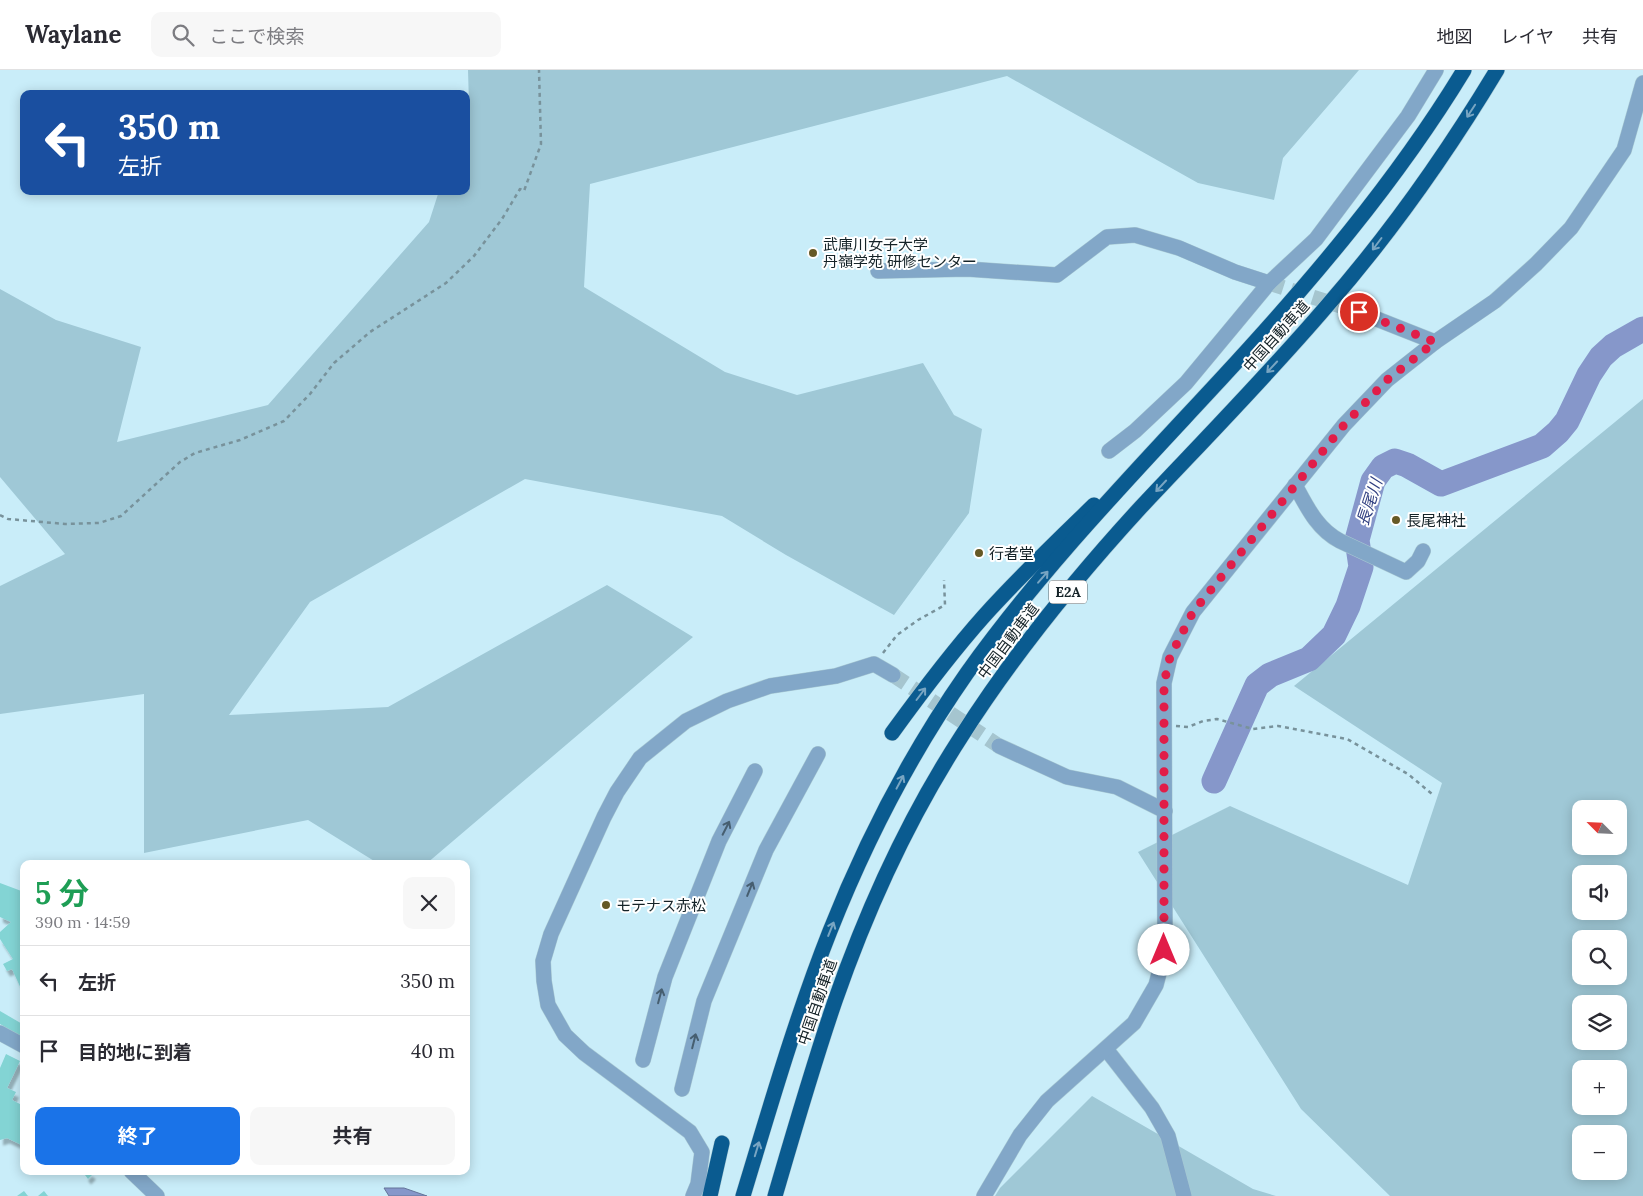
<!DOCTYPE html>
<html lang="ja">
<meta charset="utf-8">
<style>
body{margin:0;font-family:Lora,"Noto Sans JP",serif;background:#f7f7f7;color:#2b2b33;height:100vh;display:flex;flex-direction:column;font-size:19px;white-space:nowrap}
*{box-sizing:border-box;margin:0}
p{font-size:16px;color:#7c7c81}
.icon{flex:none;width:28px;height:28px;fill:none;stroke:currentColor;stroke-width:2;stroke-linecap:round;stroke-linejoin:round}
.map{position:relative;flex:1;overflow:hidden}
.side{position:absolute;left:20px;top:790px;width:450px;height:315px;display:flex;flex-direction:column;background:#fff;border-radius:10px;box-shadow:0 2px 12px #0003}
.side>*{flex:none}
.hud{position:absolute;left:20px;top:20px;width:450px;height:105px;border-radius:10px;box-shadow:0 2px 12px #0003;background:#1a4fa0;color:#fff;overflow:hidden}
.needle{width:32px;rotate:294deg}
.controls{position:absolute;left:1572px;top:730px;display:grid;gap:10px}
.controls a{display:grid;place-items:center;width:55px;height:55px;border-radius:10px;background:#fff;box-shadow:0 2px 12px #0003;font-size:25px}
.pin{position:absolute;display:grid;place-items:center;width:42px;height:42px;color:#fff;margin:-21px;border:2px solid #fff;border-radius:50%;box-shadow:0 1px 5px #0007}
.me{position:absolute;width:55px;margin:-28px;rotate:0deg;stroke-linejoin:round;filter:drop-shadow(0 0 4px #0008)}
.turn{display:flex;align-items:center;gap:18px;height:105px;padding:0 15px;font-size:22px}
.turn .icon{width:65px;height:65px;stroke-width:2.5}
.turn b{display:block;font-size:35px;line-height:42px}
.round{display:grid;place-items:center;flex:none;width:52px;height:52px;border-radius:10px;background:#f7f7f7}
.head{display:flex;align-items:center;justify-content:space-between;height:85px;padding:0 15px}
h1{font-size:30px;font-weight:700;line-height:38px;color:#1e9e55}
.action{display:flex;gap:10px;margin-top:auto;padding:10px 15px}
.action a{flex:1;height:58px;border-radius:10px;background:#1a73e8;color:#fff;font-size:20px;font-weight:700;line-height:58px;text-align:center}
.action a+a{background:#f7f7f7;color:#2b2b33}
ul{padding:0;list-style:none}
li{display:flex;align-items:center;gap:15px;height:70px;padding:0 15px;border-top:1px solid #e1e1e2}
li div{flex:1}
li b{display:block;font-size:19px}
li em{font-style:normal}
header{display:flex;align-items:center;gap:30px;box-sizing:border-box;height:70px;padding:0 25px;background:#fff;border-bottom:1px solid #e1e1e2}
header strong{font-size:24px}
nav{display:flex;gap:28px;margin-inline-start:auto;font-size:18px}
.search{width:350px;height:45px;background:#f7f7f7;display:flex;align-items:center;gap:12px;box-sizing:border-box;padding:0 18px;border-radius:10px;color:#7c7c81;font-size:19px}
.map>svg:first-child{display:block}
</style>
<header>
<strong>Waylane</strong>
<div class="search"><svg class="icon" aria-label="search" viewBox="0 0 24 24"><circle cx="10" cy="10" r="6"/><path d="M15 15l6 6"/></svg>ここで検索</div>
<nav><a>地図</a><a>レイヤ</a><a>共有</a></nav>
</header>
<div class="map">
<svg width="1643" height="1126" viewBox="0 0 1643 1126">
<defs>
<filter id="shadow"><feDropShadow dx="3" dy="5.5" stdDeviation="1" flood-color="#0004"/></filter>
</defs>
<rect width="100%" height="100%" fill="#c9edf9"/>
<g fill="#9fc8d6" fill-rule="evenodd">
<path d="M 468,0 L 1359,0 L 1283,88 L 1274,130 L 1198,113 L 1007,6 L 590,114 L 584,217 L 725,302 L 797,325 L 923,293 L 954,345 L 982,359 L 969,443 L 894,545 L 786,485 L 722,446 L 525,409 L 310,532 L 229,645 L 388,637 L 607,515 L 693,567 L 426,794 L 379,794 L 308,750 L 144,783 L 144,624 L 0,644 L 0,516 L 65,484 L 0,407 L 0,219 L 56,250 L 141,277 L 117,372 L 268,335 L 429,152 L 439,121 L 466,121 L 466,41 L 469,34 Z"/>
<path d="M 1643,329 L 1643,1126 L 1390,1126 L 1301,1039 L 1138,782 L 1230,736 L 1408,815 L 1442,713 L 1294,616 ZM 1581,739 L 1619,739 L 1619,776 L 1581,776 ZM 1581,804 L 1619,804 L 1619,841 L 1581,841 ZM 1581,869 L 1619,869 L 1619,906 L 1581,906 ZM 1581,934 L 1619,934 L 1619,971 L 1581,971 ZM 1581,999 L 1619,999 L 1619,1036 L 1581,1036 ZM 1581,1064 L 1619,1064 L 1619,1101 L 1581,1101 Z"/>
<path d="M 1092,1026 L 1253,1119 L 1276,1126 L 995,1126 L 1000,1118 Z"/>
</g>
<path fill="#8697ca" stroke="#647499" d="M 384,1118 L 404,1118 L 427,1126 L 389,1126 Z"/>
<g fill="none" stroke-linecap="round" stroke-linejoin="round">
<path stroke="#8697ca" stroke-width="25" d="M 1214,711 L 1257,615 L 1270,605 L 1309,589 L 1334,565 L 1348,536 L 1361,497 L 1357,470 L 1373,411 L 1383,397 L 1395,391 L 1407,395 L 1441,414 L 1542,376 L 1558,362 L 1567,351 L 1589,305 L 1601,287 L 1613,276 L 1643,259"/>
</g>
<g fill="#83d4d4" filter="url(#shadow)">
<path d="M 0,813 L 24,822 L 24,925 L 12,899 L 7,901 L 3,894 L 13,889 L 0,869 L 0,862 L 11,852 L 0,847 Z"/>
<path d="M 0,941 L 24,955 L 24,961 L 21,966 L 0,954 Z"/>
<path d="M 6,984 L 20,991 L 7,1018 L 16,1022 L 12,1030 L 24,1036 L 24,1076 L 7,1068 L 0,1070 L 0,998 Z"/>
<path d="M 89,1101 L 93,1104 L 88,1109 L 85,1105 Z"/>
<path d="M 24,1121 L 28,1126 L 17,1126 Z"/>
<path d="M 44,1121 L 48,1126 L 38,1126 Z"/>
</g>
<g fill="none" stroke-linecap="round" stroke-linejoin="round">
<g stroke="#a5c5cf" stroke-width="15" stroke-dasharray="15 8" stroke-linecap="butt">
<path d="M 1269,213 L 1359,242"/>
<path d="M 893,605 L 999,676"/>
</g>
<defs>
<g id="minor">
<path d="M 878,201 L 967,199 L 1057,205 L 1107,167 L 1135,165 L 1179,178 L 1235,202 L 1269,213"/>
<path d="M 1359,242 L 1435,272"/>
<path d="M 1109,381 L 1135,361 L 1186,313 L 1269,213 L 1316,169 L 1408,46 L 1436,0"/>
<path d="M 1295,415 C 1307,437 1317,459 1340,471 L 1406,502 L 1418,491 L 1423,481"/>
<path d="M 999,676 L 1067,707 L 1117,717 L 1165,741"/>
<path d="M 0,963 L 24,976"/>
<path d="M 1106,979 L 1152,1038 L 1168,1066 L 1184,1126"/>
<path d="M 643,990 L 665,907 L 719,771 L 755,701"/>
<path d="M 682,1019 L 704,931 L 766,780 L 818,684"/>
<path d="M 131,1101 L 157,1126"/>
<path d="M 693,1126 L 698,1114 L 702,1082 L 690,1062 L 584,983 L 565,965 L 548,935 L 544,911 L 543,891 L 551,864 L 604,747 L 617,722 L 640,688 L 686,651 L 727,631 L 770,616 L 836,606 L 874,594 L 893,605"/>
<path d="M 984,1126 L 1020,1065 L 1047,1031 L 1134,953 L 1156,915 L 1165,880 L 1164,613 L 1170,587 L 1193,542 L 1344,355 L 1387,310 L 1435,272 L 1495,231 L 1536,194 L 1571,158 L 1624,80 L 1643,13"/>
</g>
<g id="highway">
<path d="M 892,663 C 921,623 951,583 984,546 C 1019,507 1057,471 1094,435"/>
<path d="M 710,1126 L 722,1073"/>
<path d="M 743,1126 C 770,1037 796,947 830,861 C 866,770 911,683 967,603 C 1042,498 1133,404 1220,310 C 1309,214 1396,112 1464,0"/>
<path d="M 775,1126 C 794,1061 813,995 835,931 C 867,839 908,749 961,667 C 1013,585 1075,509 1141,437 C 1203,371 1267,306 1326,237 C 1390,164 1447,83 1497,0"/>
</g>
</defs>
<use href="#minor" stroke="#a9c9d3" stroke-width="16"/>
<use href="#highway" stroke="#a9c9d3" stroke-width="16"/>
<g stroke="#78929b" stroke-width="2.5" stroke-dasharray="4 4" stroke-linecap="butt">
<path d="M 0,445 L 8,449 L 65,454 L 99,453 L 121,446 L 180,392 L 195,383 L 240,370 L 284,351 L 310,324 L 334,293 L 370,262 L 446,213 L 474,186 L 502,149 L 520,119 L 524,121 L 541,74 L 539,0"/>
<path d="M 883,583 L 897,565 L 918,550 L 945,535 L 944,510"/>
<path d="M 1176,656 L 1188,657 L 1203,651 L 1217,649 L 1253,659 L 1278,656 L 1347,669 L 1408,704 L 1432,724"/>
</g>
<use href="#minor" stroke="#82a7c8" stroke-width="15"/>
<use href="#highway" stroke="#0a5b90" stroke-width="15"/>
</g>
<defs><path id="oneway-shaft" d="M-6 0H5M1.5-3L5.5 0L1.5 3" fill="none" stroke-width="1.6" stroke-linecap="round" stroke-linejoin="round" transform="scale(1.25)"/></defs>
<g stroke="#78a5c2">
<use href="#oneway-shaft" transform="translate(1471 41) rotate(123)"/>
<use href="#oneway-shaft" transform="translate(1377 174) rotate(127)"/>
<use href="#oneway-shaft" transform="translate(1272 297) rotate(133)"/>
<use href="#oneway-shaft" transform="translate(1161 416) rotate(133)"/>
<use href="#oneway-shaft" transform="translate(1043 507) rotate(-49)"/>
<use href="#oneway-shaft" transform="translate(921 624) rotate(-53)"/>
<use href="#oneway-shaft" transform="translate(900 712) rotate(-62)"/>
<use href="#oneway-shaft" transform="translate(831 859) rotate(-68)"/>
<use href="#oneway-shaft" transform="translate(757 1079) rotate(-73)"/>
</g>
<g stroke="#465e70">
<use href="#oneway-shaft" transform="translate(726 758) rotate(-63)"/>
<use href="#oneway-shaft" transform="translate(750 819) rotate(-68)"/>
<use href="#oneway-shaft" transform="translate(660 926) rotate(-75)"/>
<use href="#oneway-shaft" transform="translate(694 971) rotate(-76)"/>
</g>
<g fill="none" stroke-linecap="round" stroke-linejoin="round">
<path stroke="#e11d48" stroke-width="9" stroke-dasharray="0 16.2" d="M 1164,880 L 1164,613 L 1170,587 L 1193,542 L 1344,355 L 1387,310 L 1435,272 L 1359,242"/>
</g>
<g fill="#665926" stroke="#fff" stroke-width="2">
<circle cx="813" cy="183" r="5"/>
<circle cx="1396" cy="450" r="5"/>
<circle cx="979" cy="483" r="5"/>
<circle cx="606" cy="835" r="5"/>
</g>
<g text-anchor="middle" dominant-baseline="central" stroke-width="4" stroke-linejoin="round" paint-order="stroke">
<rect fill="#fff" stroke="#5b6568" stroke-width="1" x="1049" y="510.5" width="38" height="23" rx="4"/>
<g font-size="14" font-weight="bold" fill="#152328">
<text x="1068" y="522">E2A</text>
</g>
<g font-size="15" fill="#152328" stroke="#fff" text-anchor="start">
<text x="823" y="174">武庫川女子大学<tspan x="823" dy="17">丹嶺学苑 研修センター</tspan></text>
<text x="1406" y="450">長尾神社</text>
<text x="989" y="483">行者堂</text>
<text x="616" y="835">モテナス赤松</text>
</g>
<g font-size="15" fill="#152328" stroke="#fff">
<text transform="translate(1276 266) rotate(-48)">中国自動車道</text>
<text transform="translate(1008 571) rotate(-53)">中国自動車道</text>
<text transform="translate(817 932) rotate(-71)">中国自動車道</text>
</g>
<g font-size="16" font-style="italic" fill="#314081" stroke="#fff">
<text transform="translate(1369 432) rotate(-72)">長尾川</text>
</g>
</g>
</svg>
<div class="controls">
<a><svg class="needle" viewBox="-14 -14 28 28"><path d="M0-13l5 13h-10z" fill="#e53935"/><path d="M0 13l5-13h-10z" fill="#7c7c81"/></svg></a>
<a><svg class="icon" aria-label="sound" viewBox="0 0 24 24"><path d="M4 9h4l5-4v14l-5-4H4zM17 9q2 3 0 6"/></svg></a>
<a><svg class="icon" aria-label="search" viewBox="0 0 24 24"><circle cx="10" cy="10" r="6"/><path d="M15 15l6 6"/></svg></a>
<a><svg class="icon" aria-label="layers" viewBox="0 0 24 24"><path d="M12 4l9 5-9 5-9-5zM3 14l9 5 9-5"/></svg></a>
<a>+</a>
<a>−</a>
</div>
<div class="pin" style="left:1359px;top:242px;background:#d93025"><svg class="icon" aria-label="arrive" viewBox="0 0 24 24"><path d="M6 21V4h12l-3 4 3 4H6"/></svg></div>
<svg class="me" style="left:1164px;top:880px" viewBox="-20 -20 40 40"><circle r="19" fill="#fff"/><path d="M0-13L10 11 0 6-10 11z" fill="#e11d48"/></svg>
<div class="hud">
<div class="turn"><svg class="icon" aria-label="left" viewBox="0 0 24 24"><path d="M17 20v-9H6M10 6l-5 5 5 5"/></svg><div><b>350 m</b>左折</div></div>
</div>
<section class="side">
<div class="head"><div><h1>5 分</h1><p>390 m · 14:59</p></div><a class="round"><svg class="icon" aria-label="close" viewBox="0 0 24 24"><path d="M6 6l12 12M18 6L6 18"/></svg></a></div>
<ul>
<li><svg class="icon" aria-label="left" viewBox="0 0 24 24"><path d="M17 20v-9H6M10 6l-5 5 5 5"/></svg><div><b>左折</b></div><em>350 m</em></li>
<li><svg class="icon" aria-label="arrive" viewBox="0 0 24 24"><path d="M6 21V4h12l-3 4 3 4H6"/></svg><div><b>目的地に到着</b></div><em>40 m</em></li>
</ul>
<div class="action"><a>終了</a><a>共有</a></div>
</section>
</div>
